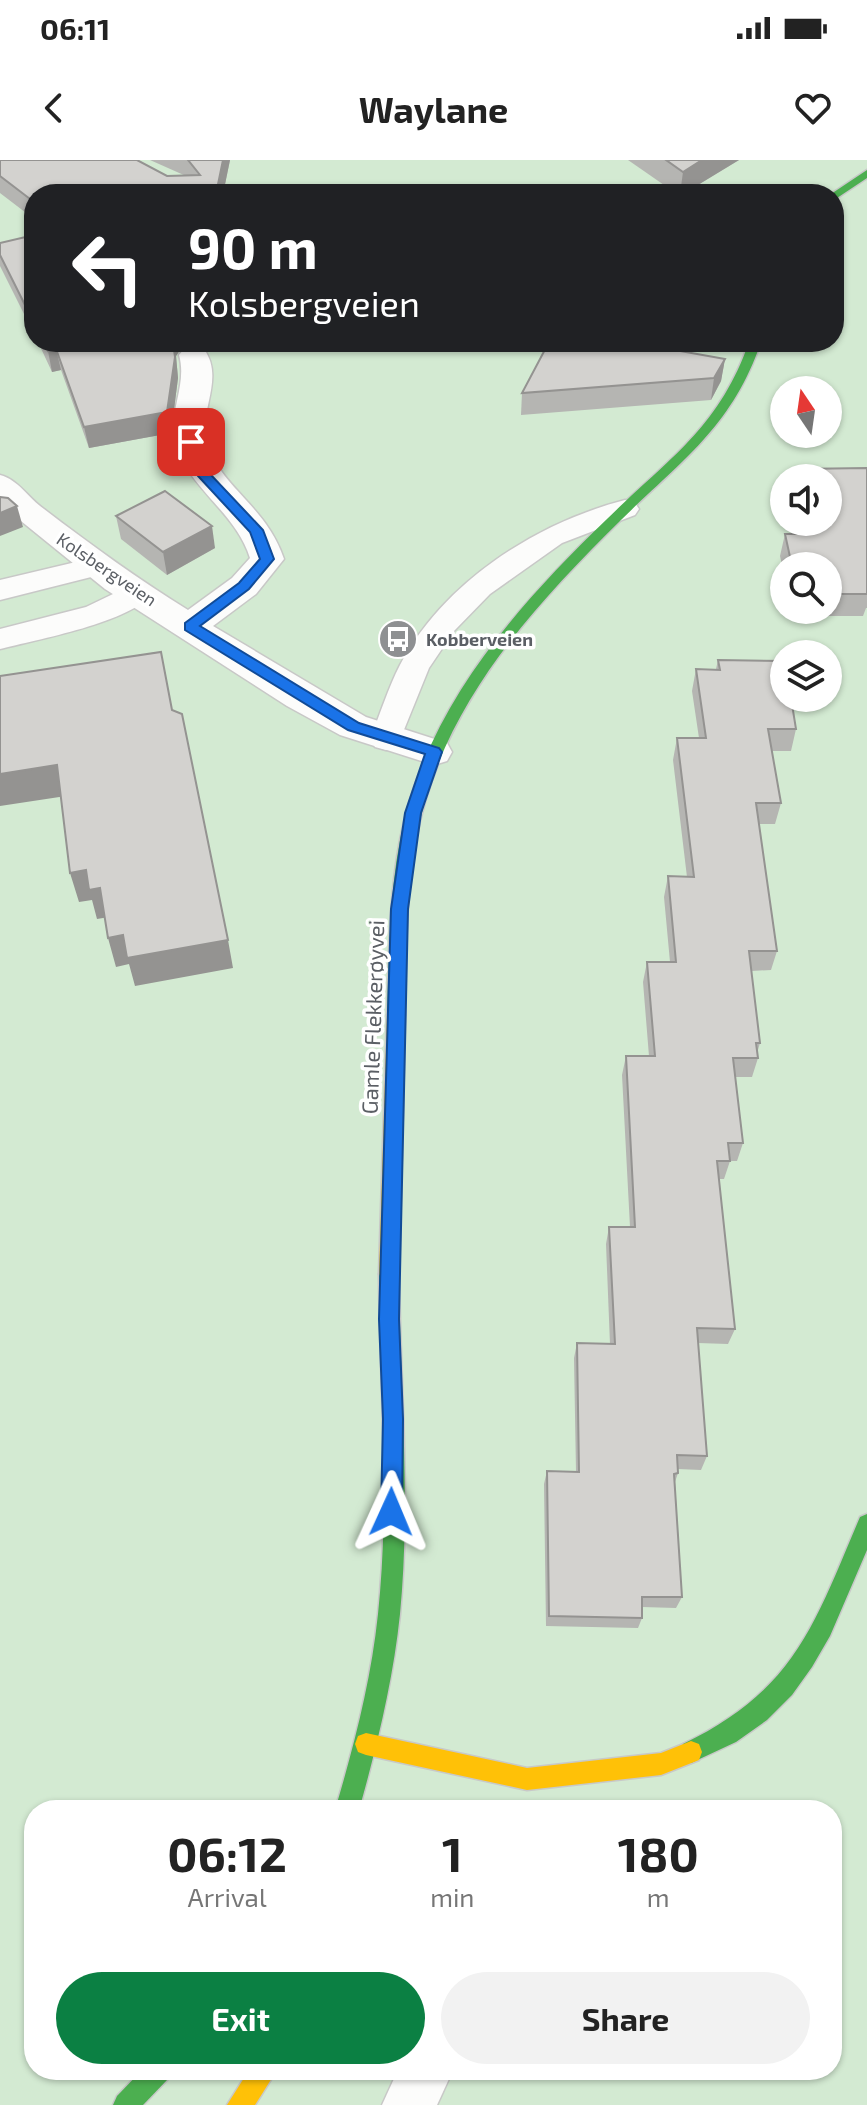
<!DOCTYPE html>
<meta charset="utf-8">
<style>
body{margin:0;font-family:"Exo 2",sans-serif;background:#f2f2f2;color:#222;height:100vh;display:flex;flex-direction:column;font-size:30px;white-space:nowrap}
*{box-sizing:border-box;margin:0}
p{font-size:26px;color:#767676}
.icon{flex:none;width:44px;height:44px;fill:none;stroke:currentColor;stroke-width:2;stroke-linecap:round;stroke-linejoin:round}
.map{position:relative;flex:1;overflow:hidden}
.sheet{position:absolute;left:24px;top:1640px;width:818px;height:280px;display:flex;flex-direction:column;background:#fff;border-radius:32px;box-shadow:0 2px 6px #0004}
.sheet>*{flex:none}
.hud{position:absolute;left:24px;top:24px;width:820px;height:168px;border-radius:32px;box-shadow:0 2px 6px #0004;background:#202124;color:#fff;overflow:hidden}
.needle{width:52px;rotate:347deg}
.tools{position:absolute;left:770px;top:216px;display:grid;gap:16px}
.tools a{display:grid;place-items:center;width:72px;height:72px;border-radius:50%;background:#fff;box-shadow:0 2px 6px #0004;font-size:40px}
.pin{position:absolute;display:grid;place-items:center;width:68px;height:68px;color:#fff;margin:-34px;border-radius:16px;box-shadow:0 4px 12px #0006}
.me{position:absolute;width:88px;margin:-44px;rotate:1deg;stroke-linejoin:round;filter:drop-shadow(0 0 6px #0008)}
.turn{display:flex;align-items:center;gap:28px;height:168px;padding:0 32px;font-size:36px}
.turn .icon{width:104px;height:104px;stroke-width:2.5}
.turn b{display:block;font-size:56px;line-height:68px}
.eta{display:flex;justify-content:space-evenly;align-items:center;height:136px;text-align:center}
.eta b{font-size:48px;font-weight:700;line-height:56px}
.primary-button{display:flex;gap:16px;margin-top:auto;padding:16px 32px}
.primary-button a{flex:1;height:92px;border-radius:48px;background:#0b8043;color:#fff;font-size:32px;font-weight:700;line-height:92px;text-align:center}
.primary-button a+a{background:#f2f2f2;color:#222}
.status{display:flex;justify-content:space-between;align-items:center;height:56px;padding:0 40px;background:#fff;direction:ltr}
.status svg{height:22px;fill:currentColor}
header{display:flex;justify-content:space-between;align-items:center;height:104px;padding:0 32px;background:#fff;font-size:36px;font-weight:700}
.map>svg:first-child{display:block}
</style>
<div class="status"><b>06:11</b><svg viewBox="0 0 49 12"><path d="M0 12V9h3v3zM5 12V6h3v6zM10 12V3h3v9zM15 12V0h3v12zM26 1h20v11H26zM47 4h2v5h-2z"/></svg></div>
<header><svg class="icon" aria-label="back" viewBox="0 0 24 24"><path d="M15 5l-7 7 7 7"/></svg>Waylane<svg class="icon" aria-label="heart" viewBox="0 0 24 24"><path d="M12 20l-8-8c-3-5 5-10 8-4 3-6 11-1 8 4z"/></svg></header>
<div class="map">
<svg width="867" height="1945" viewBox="0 0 867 1945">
<rect width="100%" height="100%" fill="#ecebe6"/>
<path fill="#d3ead2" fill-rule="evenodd" d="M 0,0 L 867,0 L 867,1945 L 0,1945 ZM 34,34 L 834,34 L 834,182 L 34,182 ZM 784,230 L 828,230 L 828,274 L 784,274 ZM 784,318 L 828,318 L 828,362 L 784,362 ZM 784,406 L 828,406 L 828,450 L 784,450 ZM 784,494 L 828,494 L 828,538 L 784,538 ZM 34,1650 L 832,1650 L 832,1910 L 34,1910 Z"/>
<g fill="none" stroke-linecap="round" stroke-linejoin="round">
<defs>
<g id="lane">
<path d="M 625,340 L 635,343 L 639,349 L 635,355 L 562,383 L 490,434 L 454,471 L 429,508 L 397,587 L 386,590 L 375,587 L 370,579 C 380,555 388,528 400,505 C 444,422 536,363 625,340 Z"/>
<path d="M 97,397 L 107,399 L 111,406 L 107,413 L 0,440 L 0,420 Z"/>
<path d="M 138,422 L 148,425 L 153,432 C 134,462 35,480 0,489 L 0,469 L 86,447 Z"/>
<path d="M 398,1910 L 453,1910 L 437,1945 L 382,1945 Z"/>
</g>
<path id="street" d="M 194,186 L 204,189 C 226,220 196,253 208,286 C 223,329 266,346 284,399 L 256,434 L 213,466 L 366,557 L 447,583 L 452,592 L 447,601 L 434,605 L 340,575 L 287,546 L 105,429 L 0,344 L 0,315 C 19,320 28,338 44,349 C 91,385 138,419 188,450 L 232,418 L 250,398 C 236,353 191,330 176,286 C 166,255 188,226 179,195 L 184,189 Z"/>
<g id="fast">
<path d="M 867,10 L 867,18 L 834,40 L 834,34 L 831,34 Z"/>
<path d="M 749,182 L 761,182 C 732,267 682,300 621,360 C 529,451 440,548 416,680 C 405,738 406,797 405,855 L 402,860 L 390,860 L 387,855 C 389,797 389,737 400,680 C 425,549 514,449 607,359 C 669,298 719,268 749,182 Z"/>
<path d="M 389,1105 L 396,1108 L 399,1114 C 400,1227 411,1341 400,1454 C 393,1521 377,1586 359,1650 L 335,1650 C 354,1586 371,1521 378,1454 C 390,1341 380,1227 379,1114 L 382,1108 Z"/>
<path d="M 867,1354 L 867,1390 L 830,1476 L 812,1507 L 792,1535 L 767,1560 L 736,1582 L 691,1603 L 683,1600 L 680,1592 L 683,1584 C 795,1530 814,1465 860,1357 Z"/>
<path d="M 142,1910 L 172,1910 L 168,1919 L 143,1945 L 113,1945 L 117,1936 Z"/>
</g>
<g id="slow">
<path d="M 396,848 L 405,855 L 399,1114 L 396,1120 L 389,1123 L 382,1120 L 379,1114 L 387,855 Z"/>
<path d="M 366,1573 L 527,1608 L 661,1593 L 691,1581 L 699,1584 L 702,1592 L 699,1600 L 661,1615 L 527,1630 L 366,1595 L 358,1592 L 355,1584 L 358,1576 Z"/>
<path d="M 249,1910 L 277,1910 L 255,1945 L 227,1945 Z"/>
</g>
</defs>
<use href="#lane" stroke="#c8c8c7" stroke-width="3"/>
<use href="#street" stroke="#c8c8c7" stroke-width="3"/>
<use href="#fast" stroke="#c8c9c8" stroke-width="3"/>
<use href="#slow" stroke="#c8c9c8" stroke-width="3"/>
<use href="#lane" fill="#fcfcfb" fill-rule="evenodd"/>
<use href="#street" fill="#fcfcfb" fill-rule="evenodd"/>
<use href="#fast" fill="#4caf50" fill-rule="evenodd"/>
<use href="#slow" fill="#ffc107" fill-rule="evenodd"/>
</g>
<g fill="#b5b5b2">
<path d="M 0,0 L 167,16 L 186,16 L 150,0 L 145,0 L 230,0 L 223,34 L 34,34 L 34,59 L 0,33 Z"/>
<path d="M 628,0 L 739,0 L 683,34 L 677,34 Z"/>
<path d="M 34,75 L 34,174 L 0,106 L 0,83 Z"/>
<path d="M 38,182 L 192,182 L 191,184 L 182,187 L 176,196 L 178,218 L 171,273 L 89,288 L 61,210 L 52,212 Z"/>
<path d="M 725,199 L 721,221 L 711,240 L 521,255 L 522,233 Z"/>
<path d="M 867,308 L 867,448 L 866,448 L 863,456 L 793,456 L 791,450 L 828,450 L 828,406 L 784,406 L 784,414 L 780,396 L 785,374 L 798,374 L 796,362 L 828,362 L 828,318 L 795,318 L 798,309 Z"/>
<path d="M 116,356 L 215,388 L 167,415 L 121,379 Z"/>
<path d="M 718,500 L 796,569 L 791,591 L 772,591 L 781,643 L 775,664 L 759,664 L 777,791 L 771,810 L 751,811 L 760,883 L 757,893 L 758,898 L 752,917 L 735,917 L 743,983 L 737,1001 L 730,1001 L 724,1019 L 719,1019 L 735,1169 L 728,1184 L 698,1183 L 707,1296 L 701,1310 L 678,1309 L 678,1313 L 675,1322 L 682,1437 L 676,1448 L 642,1447 L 642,1458 L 638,1468 L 546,1466 L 544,1324 L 547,1311 L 576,1312 L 574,1198 L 577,1183 L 610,1184 L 606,1084 L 609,1067 L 630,1067 L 622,915 L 626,896 L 649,896 L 643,822 L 647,802 L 670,802 L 664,737 L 668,716 L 687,717 L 673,600 L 677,578 L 699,578 L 692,531 L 696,509 L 716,509 Z"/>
</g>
<g fill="#949391">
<path d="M 223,0 L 230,0 L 223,34 L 216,34 Z"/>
<path d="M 702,0 L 739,0 L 683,34 L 680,34 L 683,12 Z"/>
<path d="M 173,182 L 192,182 L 191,184 L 182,187 L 176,196 L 178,218 L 171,273 L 89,288 L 84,267 Z"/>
<path d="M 56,189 L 61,210 L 52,212 L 48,191 Z"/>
<path d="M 725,199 L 721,221 L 711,240 L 714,218 Z"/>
<path d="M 17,346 L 23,367 L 0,376 L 0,353 Z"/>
<path d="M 212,366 L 215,388 L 167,415 L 163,392 Z"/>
<path d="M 57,605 L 66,636 L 0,646 L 0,614 Z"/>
<path d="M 86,710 L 100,728 L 109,757 L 97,759 L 92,740 L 79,742 L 70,713 Z"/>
<path d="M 123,775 L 228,780 L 233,808 L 135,826 L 129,804 L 116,807 L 108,778 Z"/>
</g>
<g fill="#d3d2cf" stroke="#949391" stroke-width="2">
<path d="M 0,0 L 137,0 L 167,16 L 200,15 L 188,0 L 223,0 L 216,34 L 34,34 L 34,42 L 0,16 Z"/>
<path d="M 666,0 L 702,0 L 683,12 Z"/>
<path d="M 34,75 L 34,163 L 0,95 L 0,83 Z"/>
<path d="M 43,182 L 173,182 L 175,197 L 167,252 L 84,267 L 56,189 L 48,191 Z"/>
<path d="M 549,182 L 630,182 L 725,199 L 714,218 L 522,233 Z"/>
<path d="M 867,308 L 867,434 L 828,434 L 828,406 L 792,406 L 785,374 L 809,374 L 806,362 L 828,362 L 828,318 L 800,318 L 798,309 Z"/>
<path d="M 165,331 L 212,366 L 163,392 L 116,356 Z"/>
<path d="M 0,337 L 8,338 L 17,346 L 0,353 Z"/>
<path d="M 161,492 L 172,550 L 182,554 L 228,780 L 127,798 L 123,775 L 108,778 L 100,728 L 89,730 L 86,710 L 70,713 L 57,605 L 0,614 L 0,516 Z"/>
<path d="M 718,500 L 784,501 L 784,538 L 791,538 L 796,569 L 768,569 L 781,643 L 756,643 L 777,791 L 749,791 L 760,883 L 756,883 L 758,898 L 733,898 L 743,983 L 728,983 L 730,1001 L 717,1001 L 735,1169 L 697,1168 L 707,1296 L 677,1295 L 678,1313 L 674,1314 L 682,1437 L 642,1437 L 642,1458 L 549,1456 L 547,1311 L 579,1312 L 577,1183 L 615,1184 L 609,1067 L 635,1067 L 626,896 L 655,896 L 647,802 L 676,802 L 668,716 L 694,717 L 677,578 L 706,578 L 696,509 L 720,510 Z"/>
</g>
<path fill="#1a73e8" stroke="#114b97" stroke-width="2" d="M 186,279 L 195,279 L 211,315 L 263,370 L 274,399 L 249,429 L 200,466 L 359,563 L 439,588 L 442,592 L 421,653 L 408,749 L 399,1159 L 403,1259 L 402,1352 L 399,1360 L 391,1363 L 384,1360 L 381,1352 L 383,1259 L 379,1159 L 391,749 L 405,653 L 425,594 L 348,570 L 185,470 L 185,463 L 239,423 L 260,399 L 250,372 L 198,316 Z"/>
<defs>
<symbol id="bus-disc" viewBox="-11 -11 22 22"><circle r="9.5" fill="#8e9092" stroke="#fff"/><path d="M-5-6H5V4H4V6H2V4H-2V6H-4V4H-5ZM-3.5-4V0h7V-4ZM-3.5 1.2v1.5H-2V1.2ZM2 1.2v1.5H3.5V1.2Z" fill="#fff"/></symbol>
</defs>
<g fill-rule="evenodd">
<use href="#bus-disc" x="376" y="457" width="44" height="44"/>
</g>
<g text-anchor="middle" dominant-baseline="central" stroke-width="7" stroke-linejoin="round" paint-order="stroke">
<g font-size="18" fill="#5b5f65" stroke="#fff">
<text transform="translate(107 409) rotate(34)">Kolsbergveien</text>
</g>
<g font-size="18" font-weight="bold" fill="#5b5f65" stroke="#fff" text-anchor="start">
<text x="426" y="479">Kobberveien</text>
</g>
<g font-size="22" fill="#5b5f65" stroke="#fff">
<text transform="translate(372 857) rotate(-88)">Gamle Flekkerøyvei</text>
</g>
</g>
</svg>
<div class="tools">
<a><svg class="needle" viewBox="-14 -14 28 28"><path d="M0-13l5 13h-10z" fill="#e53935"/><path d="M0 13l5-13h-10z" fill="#767676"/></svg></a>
<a><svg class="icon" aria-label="sound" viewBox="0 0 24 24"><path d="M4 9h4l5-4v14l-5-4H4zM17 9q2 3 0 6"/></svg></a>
<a><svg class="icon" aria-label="search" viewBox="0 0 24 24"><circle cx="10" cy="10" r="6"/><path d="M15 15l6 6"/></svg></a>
<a><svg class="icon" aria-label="layers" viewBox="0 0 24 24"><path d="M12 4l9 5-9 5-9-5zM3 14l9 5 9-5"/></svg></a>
</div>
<div class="pin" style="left:191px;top:282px;background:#d93025"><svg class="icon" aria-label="arrive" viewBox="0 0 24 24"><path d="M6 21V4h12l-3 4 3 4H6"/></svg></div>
<svg class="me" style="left:391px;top:1352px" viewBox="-20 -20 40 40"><path d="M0-17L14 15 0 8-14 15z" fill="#1a73e8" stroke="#fff" stroke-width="4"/></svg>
<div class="hud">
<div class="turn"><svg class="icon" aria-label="left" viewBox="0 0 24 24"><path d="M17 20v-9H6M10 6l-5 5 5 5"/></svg><div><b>90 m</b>Kolsbergveien</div></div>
</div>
<section class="sheet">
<div class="eta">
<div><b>06:12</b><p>Arrival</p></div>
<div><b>1</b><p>min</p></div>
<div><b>180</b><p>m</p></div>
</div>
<div class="primary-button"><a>Exit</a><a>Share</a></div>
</section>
</div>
